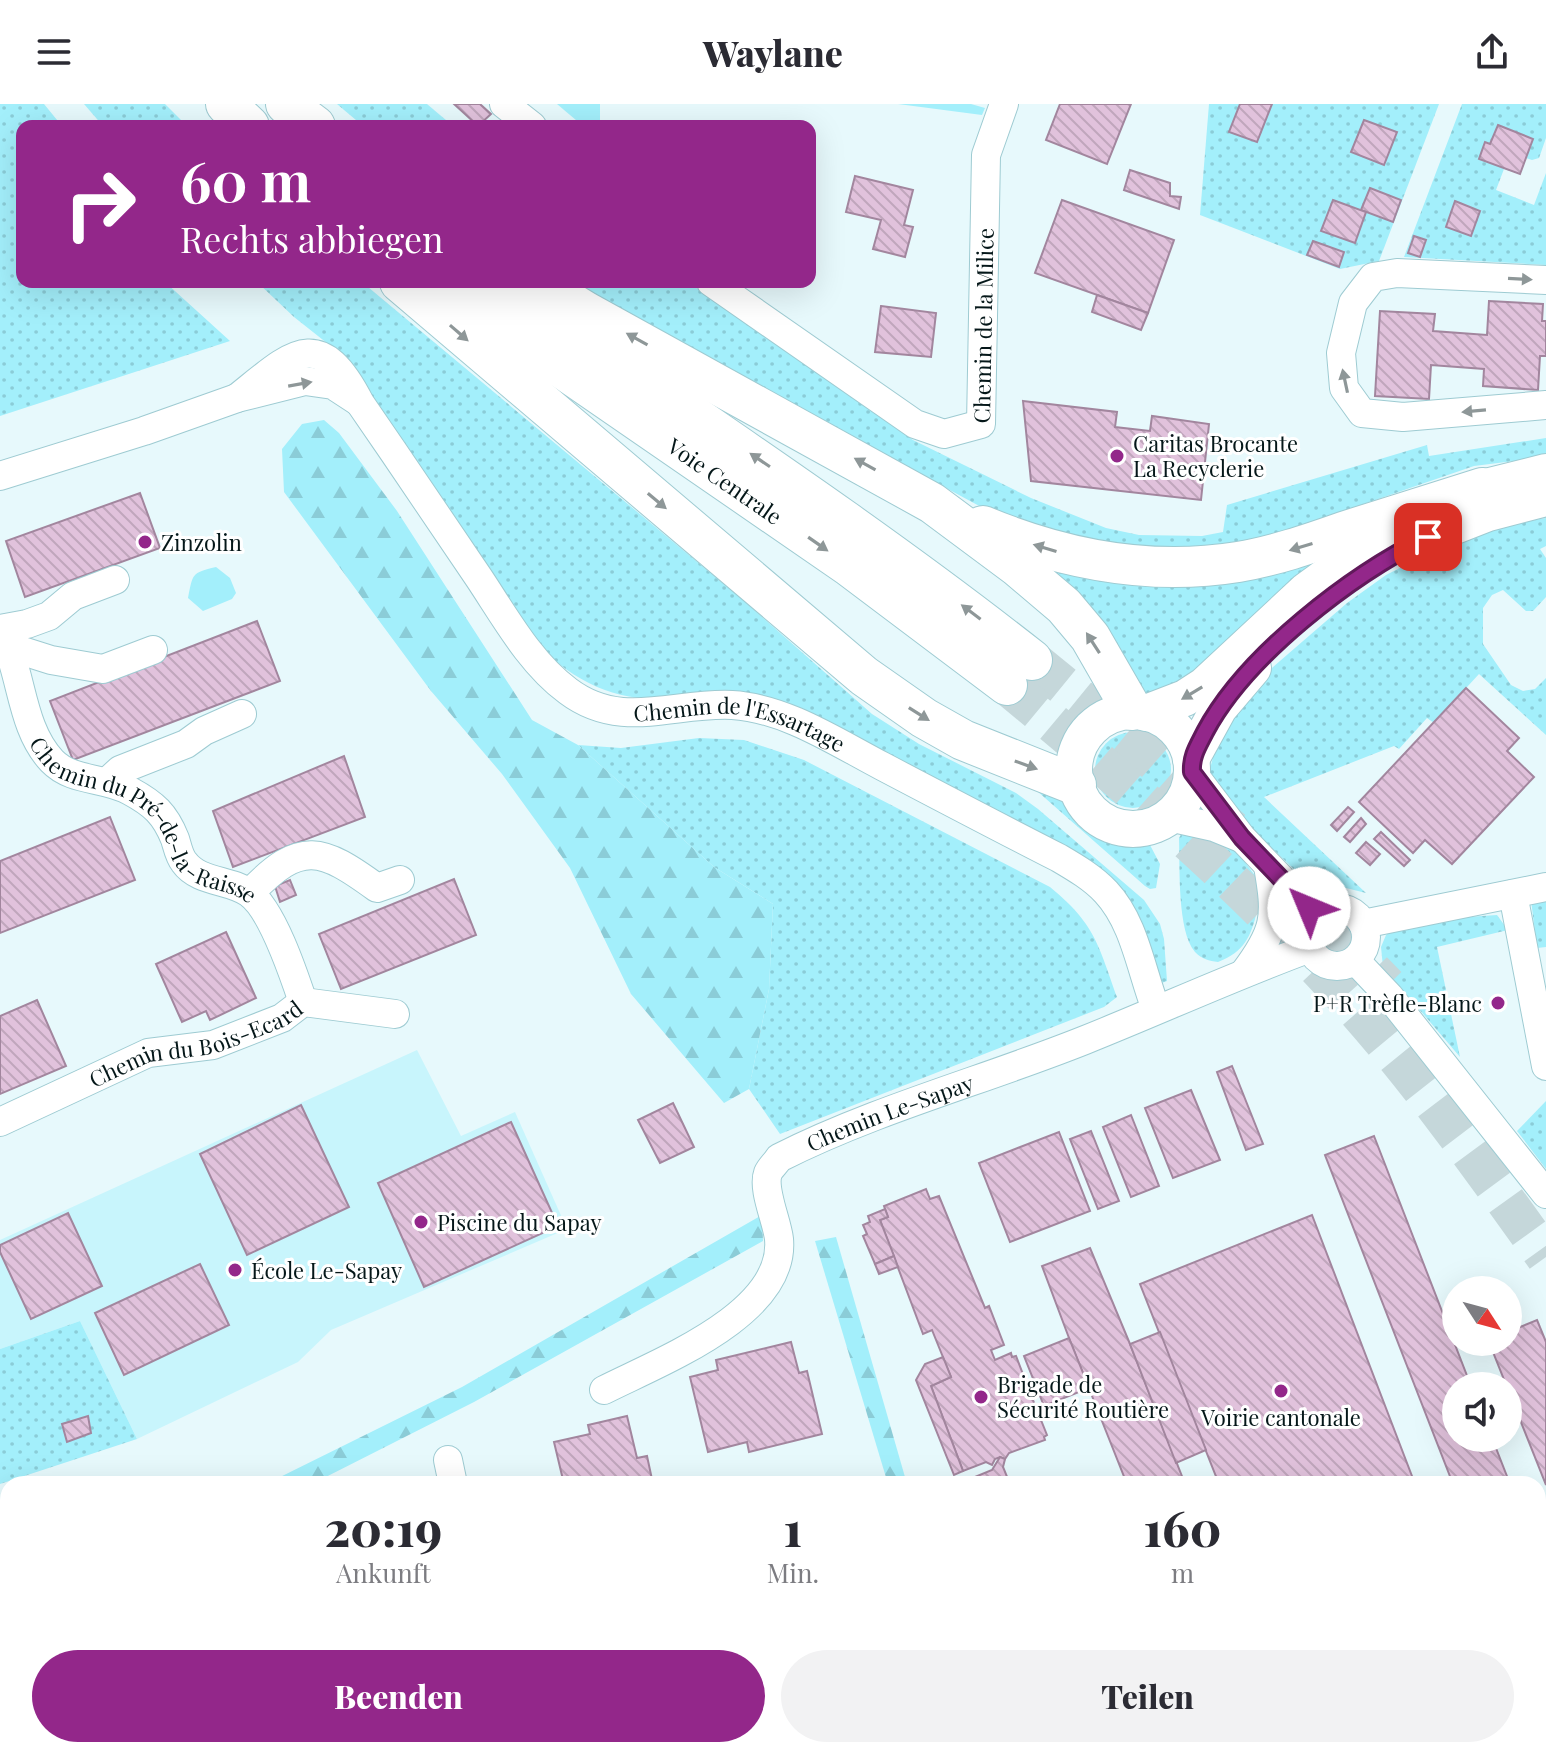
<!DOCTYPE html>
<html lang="de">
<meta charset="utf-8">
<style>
body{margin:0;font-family:"Playfair Display",serif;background:#f2f2f3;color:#2b2b33;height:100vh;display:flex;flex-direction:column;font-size:30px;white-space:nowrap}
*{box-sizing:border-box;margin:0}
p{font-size:26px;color:#7c7c81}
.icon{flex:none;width:44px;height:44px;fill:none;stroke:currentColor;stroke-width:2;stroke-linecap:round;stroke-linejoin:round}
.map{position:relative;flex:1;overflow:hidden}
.side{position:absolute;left:0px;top:1372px;width:1546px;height:282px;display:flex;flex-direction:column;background:#fff;border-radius:24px 24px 0 0;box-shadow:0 8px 32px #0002}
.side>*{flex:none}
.hud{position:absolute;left:16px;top:16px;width:800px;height:168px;border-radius:16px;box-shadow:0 8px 32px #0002;background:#93278a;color:#fff;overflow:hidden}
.needle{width:52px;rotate:126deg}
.controls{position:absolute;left:1442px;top:1172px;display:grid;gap:16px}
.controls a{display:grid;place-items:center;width:80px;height:80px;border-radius:50%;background:#fff;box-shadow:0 8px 32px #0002;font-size:40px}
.pin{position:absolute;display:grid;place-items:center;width:68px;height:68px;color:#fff;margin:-34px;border-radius:16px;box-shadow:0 4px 12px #0006}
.me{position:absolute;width:88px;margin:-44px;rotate:315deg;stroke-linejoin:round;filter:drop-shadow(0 0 6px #0008)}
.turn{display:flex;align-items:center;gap:28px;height:168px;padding:0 32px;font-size:36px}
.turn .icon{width:104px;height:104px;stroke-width:2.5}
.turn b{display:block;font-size:56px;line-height:68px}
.eta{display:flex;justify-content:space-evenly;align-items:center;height:136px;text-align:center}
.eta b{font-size:48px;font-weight:800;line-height:56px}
.action{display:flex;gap:16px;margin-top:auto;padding:16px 32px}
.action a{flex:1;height:92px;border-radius:48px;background:#93278a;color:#fff;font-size:32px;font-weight:800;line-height:92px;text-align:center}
.action a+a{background:#f2f2f3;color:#2b2b33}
header{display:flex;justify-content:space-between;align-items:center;height:104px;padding:0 32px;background:#fff;font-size:36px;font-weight:800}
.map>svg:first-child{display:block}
</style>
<header><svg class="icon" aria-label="menu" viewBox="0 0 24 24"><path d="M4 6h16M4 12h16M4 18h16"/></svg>Waylane<svg class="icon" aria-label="share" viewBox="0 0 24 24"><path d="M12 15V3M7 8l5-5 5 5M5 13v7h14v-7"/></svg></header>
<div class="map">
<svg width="1546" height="1653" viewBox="0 0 1546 1653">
<defs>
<pattern id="grass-dots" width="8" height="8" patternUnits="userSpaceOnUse" patternTransform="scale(2)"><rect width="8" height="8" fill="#a3effb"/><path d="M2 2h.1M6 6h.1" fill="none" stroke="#8bccd7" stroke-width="1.8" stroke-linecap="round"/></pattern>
<pattern id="forest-firs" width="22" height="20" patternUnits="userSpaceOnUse" patternTransform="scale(2)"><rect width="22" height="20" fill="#a3effb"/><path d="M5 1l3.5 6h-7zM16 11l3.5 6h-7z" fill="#8bccd7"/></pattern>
<pattern id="building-back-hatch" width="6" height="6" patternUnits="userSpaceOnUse" patternTransform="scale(2)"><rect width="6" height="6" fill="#e1c2dc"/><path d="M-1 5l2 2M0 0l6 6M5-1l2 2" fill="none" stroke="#c0a6bc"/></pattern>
</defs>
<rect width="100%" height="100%" fill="#e7f9fc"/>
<path fill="#c8f5fc" d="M 417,946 L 461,1032 L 515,1008 L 567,1125 L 331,1226 L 298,1258 L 137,1335 L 80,1217 L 0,1245 L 0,1136 Z"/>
<g fill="url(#grass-dots)">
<path d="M 0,0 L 44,0 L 62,22 L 22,22 L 22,178 L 165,178 L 230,237 L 0,312 Z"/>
<path d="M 84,0 L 165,0 L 187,22 L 103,22 Z"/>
<path d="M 337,0 L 427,0 L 453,22 L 363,22 Z"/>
<path d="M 1209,0 L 1439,0 L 1379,157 L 1340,165 L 1200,111 Z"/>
<path d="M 1462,0 L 1546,0 L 1546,34 L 1539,54 L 1532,56 L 1526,54 L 1520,70 L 1504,65 L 1496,86 L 1534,101 L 1546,69 L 1546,161 L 1404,153 Z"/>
<path d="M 257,178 L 362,178 L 744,497 L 872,610 L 919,640 L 1016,689 L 1038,705 L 1144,796 L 1160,820 L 1164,835 L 1167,877 L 1159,880 L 1133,805 L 764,592 C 745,588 728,585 708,587 C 696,589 684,593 672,594 C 616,600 571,576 534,537 L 342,251 L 294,213 Z"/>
<path d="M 565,178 L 688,178 L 913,336 L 1031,394 L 1106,424 L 1139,431 L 1202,432 L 1223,428 L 1227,401 L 1427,341 L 1429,352 L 1546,334 L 1546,353 L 1474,362 L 1253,438 L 1172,446 L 1075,436 L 983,404 Z"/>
<path d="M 1546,414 L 1546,442 L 1540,445 L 1546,454 L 1546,493 L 1533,507 L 1526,507 L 1503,486 L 1492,491 L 1483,504 L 1483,540 L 1511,581 L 1523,587 L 1535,585 L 1546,574 L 1546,631 L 1479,570 L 1434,619 L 1427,614 L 1399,645 L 1394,642 L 1264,693 L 1366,789 L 1302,773 L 1223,697 L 1209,668 L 1218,636 L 1250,586 L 1273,563 L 1347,499 L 1386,471 L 1453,437 L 1512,420 Z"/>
<path d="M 1324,454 L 1185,585 L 1147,590 L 1138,587 L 1044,455 Z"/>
<circle cx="1133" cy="666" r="38"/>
<path d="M 699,634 L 744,636 L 804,656 L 1050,783 C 1095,820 1098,840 1117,893 L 1104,903 L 780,1030 L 749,985 L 769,885 L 773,800 L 714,763 L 578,641 L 621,644 Z"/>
<path d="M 1028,679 L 1060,695 L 1077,720 L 1099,735 L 1129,743 L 1150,741 L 1160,760 L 1156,784 L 1150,785 L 1145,782 Z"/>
<path d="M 1183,727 L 1215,731 L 1238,749 L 1260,778 L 1266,808 L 1257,807 C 1251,833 1244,848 1218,858 C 1209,857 1202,855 1195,848 C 1177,827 1180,763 1179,734 Z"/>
<path d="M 1546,793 L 1546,843 L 1537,844 L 1531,796 Z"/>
<path d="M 1497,811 L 1508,826 L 1437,843 L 1460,953 L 1383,863 L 1381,843 L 1386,831 L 1393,825 L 1452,814 Z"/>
<path d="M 1546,997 L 1546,1065 L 1517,1027 Z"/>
<path d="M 80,1217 L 137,1335 L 0,1380 L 0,1245 Z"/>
<path d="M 1546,1473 L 1546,1653 L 1424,1653 L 1422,1646 L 1538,1646 L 1538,1478 Z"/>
<path d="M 1272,1646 L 1411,1646 L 1413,1653 L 1261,1653 Z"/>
</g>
<g fill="url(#forest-firs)">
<path d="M 324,316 L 339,329 L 397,407 L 532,616 L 578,641 L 714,763 L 773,800 L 769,885 L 749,985 L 724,999 L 631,890 L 570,764 L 502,670 L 431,587 L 284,388 L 282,345 L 302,320 Z"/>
<path d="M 762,1111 L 763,1137 L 474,1298 L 312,1380 L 266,1380 L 462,1283 Z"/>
<path d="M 836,1133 L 907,1380 L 888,1380 L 815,1137 Z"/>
</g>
<g fill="#a3effb">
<path d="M 557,0 L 600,0 L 600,22 L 583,22 Z"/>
<path d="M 898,0 L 971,0 L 985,4 L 982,11 Z"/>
<path d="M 216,463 L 230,474 L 236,489 L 232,495 L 203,507 L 188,494 C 193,470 191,469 216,463 Z"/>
</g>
<g fill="url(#building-back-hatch)" stroke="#a2869e" stroke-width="2">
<path d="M 454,0 L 480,0 L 491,10 L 478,22 Z"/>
<path d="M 1060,0 L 1131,0 L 1107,60 L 1046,36 Z"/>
<path d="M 1240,0 L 1272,0 L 1257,38 L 1229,28 Z"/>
<path d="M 1364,16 L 1397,28 L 1384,61 L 1351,48 Z"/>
<path d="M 1498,21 L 1533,35 L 1520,70 L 1479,55 L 1485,38 L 1490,40 Z"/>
<path d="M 1130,66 L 1170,79 L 1170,92 L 1181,93 L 1179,105 L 1124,86 Z"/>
<path d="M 855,72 L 913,86 L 904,121 L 913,123 L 905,153 L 873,145 L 881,116 L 846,108 Z"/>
<path d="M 1370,84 L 1401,96 L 1393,118 L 1361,106 Z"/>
<path d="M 1062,96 L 1174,136 L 1148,209 L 1035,169 Z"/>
<path d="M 1333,96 L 1366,108 L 1355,139 L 1321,127 Z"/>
<path d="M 1455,97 L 1480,107 L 1471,132 L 1446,123 Z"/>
<path d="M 1414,132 L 1426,136 L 1420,153 L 1408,149 Z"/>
<path d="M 1313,137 L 1344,148 L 1339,163 L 1307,151 Z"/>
<path d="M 1097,191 L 1148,209 L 1141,226 L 1092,208 Z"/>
<path d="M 1489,197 L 1543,200 L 1542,217 L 1546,217 L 1546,252 L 1540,252 L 1538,286 L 1483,282 L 1484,265 L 1431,261 L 1429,295 L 1375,292 L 1380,207 L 1435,210 L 1433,227 L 1487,231 Z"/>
<path d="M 881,202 L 936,209 L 931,253 L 875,248 Z"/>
<path d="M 1023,297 L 1117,308 L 1115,323 L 1150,327 L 1152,312 L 1209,320 L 1201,396 L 1031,377 Z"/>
<path d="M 140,389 L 160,444 L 25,493 L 6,437 Z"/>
<path d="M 257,517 L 280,577 L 73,656 L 50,597 Z"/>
<path d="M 1466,584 L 1519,634 L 1507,647 L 1534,673 L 1452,760 L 1425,736 L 1413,749 L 1359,698 Z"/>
<path d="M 344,652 L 365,713 L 233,763 L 213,707 Z"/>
<path d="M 1348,703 L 1354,708 L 1337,727 L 1331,721 Z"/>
<path d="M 110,713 L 135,776 L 0,829 L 0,757 Z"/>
<path d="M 1361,714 L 1366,720 L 1350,738 L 1344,733 Z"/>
<path d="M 1381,728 L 1410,756 L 1404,762 L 1374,735 Z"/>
<path d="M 1366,738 L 1380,750 L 1370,761 L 1356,749 Z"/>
<path d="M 454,775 L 476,831 L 341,885 L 319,830 Z"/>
<path d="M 290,776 L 296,791 L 280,798 L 275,782 Z"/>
<path d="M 226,828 L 256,894 L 210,916 L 206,907 L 182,918 L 156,860 Z"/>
<path d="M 37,896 L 66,962 L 0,990 L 0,912 Z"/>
<path d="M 1232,962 L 1263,1040 L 1246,1046 L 1217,968 Z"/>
<path d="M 1191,986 L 1220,1056 L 1173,1074 L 1145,1004 Z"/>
<path d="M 673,999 L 694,1043 L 660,1059 L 638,1016 Z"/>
<path d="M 301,1001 L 349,1103 L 247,1151 L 200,1050 Z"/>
<path d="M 1131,1011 L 1159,1082 L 1131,1093 L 1103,1023 Z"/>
<path d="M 511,1018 L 558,1122 L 424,1183 L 378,1079 Z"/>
<path d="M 1091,1027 L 1119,1097 L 1098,1105 L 1070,1035 Z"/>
<path d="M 1059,1028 L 1090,1107 L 1010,1138 L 979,1059 Z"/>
<path d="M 1374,1032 L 1471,1282 L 1456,1282 L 1456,1334 L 1492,1334 L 1510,1380 L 1453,1380 L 1325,1051 Z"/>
<path d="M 926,1085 L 930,1095 L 939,1092 L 985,1204 L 989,1202 L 1004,1241 L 991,1246 L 995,1256 L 1011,1249 L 1012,1253 L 1016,1252 L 1029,1286 L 1035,1292 L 1033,1296 L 1047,1331 L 1044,1333 L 1045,1336 L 1009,1349 L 1005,1355 L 1000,1353 L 995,1355 L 992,1361 L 986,1358 L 963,1367 L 931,1282 L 951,1273 L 932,1226 L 923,1230 L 880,1116 L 888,1113 L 884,1102 Z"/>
<path d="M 885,1105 L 888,1113 L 880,1116 L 894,1152 L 875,1160 L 863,1132 L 867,1130 L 863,1121 L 870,1118 L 868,1112 Z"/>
<path d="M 68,1109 L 102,1182 L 31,1215 L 0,1148 L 0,1141 Z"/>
<path d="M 1312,1111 L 1415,1380 L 1219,1380 L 1140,1180 Z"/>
<path d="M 1090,1144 L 1130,1240 L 1185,1380 L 1127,1380 L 1069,1234 L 1042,1162 Z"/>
<path d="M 894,1152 L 898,1163 L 879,1170 L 875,1160 Z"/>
<path d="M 200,1160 L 229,1221 L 124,1271 L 95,1209 Z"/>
<path d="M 1537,1216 L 1546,1238 L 1546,1381 L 1489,1238 L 1508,1238 L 1508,1228 Z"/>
<path d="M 1160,1228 L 1206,1346 L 1176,1359 L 1130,1240 Z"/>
<path d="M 1069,1234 L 1089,1284 L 1044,1302 L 1024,1252 Z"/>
<path d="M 791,1238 L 799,1269 L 807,1267 L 822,1330 L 749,1348 L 747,1338 L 708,1348 L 690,1273 L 718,1266 L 716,1256 Z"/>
<path d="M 943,1253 L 951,1273 L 931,1282 L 963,1367 L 954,1371 L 916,1276 L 925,1260 Z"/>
<path d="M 88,1312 L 91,1329 L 67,1338 L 62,1320 Z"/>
<path d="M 627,1312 L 637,1354 L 647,1352 L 653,1380 L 564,1380 L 554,1338 L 590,1330 L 588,1321 Z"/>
<path d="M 1000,1353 L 1005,1355 L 1003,1363 L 1010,1380 L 958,1380 L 992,1366 Z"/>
<path d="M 1546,1475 L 1546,1493 L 1538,1496 L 1538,1480 Z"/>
<path d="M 341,1646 L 419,1646 L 420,1653 L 342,1653 Z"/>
<path d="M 776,1646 L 895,1646 L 897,1653 L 778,1653 Z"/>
<path d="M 1015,1646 L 1052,1646 L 1034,1653 L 1017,1653 Z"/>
<path d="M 1275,1646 L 1281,1646 L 1286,1653 L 1264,1653 Z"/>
<path d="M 1339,1646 L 1390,1646 L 1392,1653 L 1357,1653 L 1356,1650 L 1342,1653 Z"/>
</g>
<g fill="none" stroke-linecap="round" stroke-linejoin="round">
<g stroke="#c5d7da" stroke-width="40" stroke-dasharray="40 20" stroke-linecap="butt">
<path d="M 1032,556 L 1136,641 L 1232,726"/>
<path d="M 1007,581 C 1129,682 1249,785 1354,903 C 1424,982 1485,1068 1546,1153"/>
<path d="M 1289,781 L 1387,882"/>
</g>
<defs>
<g id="minor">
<path d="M 504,0 L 532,22"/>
<path d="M 1546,176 L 1397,169 L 1373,173 L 1353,199 L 1341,249 L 1344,284 L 1362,309 L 1403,313 L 1546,301"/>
<path id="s1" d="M 711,178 L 915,320 L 944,330 L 981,320 L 986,51 L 1004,0"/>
<path id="s2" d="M 237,294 C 292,250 319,219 360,299 C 400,357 439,415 479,474 C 505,513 530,559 568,587 C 621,627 674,598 732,601 C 785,604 836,638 882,662 C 941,693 1000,724 1059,754 C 1076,764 1093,774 1106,788 C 1135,819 1141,867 1156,905"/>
<path d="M 0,372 L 144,327 L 237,294 L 305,277 L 333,281 L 359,298"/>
<path d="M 0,525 L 27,520 L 49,512 L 73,492 L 115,476"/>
<path id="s3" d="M 0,527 C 23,566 19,622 52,657 C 72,678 105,673 130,687 C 154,700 165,710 175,735 C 177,741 179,752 184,758 C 199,779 230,775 249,789 C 272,805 294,871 303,898"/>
<path d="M 10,543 L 51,556 L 103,565 L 153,546"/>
<path d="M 1192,668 L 1242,734 L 1317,812"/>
<path d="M 107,678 L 120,666 L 186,640 L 204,627 L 242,610"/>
<path d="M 1169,713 L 1214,723 L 1241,734"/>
<path d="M 250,789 C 301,735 322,744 377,784 L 400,776"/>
<path d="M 1513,790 L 1546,962"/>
<circle cx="1337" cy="833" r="29"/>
<path d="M 1363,820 L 1546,783"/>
<path d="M 1355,856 L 1389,892 L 1546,1090"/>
<path d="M 1244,869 C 1276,827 1277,813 1268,762"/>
<path id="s4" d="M 0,1018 L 148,949 L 213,941 L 282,914 L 303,898 L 395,910"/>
<path id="s5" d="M 604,1286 C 659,1258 786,1210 779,1135 C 777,1117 762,1085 768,1069 C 770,1064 776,1059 779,1054 C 876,1005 985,976 1085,936 C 1160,906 1234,872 1310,844"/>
<path d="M 448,1356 L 453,1380"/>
<path d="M 513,1646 L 514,1653"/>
<path d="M 1416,1646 L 1418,1653"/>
</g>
<g id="major">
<path d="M 1442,427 L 1488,409 L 1546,394"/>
<circle cx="1133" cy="666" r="59"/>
<path d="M 1146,609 L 1185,594 L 1205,581 L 1307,486 L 1373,438 L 1428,409 L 1482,384 L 1546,368"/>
<path d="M 1191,655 L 1219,604 L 1253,564"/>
</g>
<g id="highway">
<path d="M 226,0 L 249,22"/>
<path d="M 286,0 L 315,22"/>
<path d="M 400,178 L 864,572 L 924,614 L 963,636 L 1076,681"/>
<path id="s6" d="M 437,178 L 849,462 L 1007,581"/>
<path d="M 499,178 C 678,303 861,421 1032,556"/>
<path d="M 537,178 L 586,208 L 932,399 L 1018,463 L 1064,502 L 1090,533 L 1132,606"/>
<path d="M 983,422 C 1065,456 1151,472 1238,458 C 1274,452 1309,440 1343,428 C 1389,413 1436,399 1482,384"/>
</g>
</defs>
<use href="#minor" stroke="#9ecbd2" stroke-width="30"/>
<use href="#major" stroke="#9ecbd2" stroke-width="38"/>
<use href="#highway" stroke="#9ecbd2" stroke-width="42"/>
<use href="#minor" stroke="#fff" stroke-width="28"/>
<use href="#major" stroke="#fff" stroke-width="36"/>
<use href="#highway" stroke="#fff" stroke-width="40"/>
</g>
<defs><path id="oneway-solid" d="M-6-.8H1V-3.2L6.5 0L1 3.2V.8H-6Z" transform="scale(2)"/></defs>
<g fill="#8e9798">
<use href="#oneway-solid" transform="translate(1520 175) rotate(3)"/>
<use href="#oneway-solid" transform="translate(459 229) rotate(41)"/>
<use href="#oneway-solid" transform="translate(637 235) rotate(-151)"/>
<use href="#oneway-solid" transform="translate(1345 277) rotate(-102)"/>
<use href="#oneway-solid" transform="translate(300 280) rotate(-10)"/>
<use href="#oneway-solid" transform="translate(1474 307) rotate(175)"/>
<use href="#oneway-solid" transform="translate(760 356) rotate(-146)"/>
<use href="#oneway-solid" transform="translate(865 360) rotate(-151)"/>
<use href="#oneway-solid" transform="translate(657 397) rotate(40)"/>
<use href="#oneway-solid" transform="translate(818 440) rotate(35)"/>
<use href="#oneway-solid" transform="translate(1301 443) rotate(163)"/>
<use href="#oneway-solid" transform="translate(1045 444) rotate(-163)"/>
<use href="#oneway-solid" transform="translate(971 508) rotate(-143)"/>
<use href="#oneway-solid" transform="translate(1093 539) rotate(-123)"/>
<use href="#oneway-solid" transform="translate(1192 589) rotate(149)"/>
<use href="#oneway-solid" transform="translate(919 610) rotate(32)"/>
<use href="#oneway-solid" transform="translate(1026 661) rotate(20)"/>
</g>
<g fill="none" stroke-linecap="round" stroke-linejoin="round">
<defs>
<path id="route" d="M 1309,804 L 1242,734 L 1192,668 C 1191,652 1198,642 1205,628 C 1246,551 1351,471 1428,433"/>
</defs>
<use href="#route" stroke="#60195a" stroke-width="20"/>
<use href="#route" stroke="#93278a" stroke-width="14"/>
</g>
<g fill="#93278a" stroke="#fff" stroke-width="3">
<circle cx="1117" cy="352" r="8"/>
<circle cx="145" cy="438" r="8"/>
<circle cx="1498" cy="899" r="8"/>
<circle cx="421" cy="1118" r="8"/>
<circle cx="235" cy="1166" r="8"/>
<circle cx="1281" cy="1287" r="8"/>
<circle cx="981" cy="1293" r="8"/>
</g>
<g text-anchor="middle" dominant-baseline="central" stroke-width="6" stroke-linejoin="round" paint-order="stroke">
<g font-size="22" fill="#051719" stroke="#fff">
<text stroke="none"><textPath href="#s1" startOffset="416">Chemin de la Milice</textPath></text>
<text stroke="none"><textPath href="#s6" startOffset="350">Voie Centrale</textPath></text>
<text stroke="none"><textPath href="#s2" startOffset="696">Chemin de l'Essartage</textPath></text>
<text stroke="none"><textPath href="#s3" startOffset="256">Chemin du Pré-de-la-Raisse</textPath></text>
<text stroke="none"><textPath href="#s4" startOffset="212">Chemin du Bois-Ecard</textPath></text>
<text stroke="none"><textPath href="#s5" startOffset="450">Chemin Le-Sapay</textPath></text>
</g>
<g font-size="22" fill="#051719" stroke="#fff" text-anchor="start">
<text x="1133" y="339">Caritas Brocante<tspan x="1133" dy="25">La Recyclerie</tspan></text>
<text x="161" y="438">Zinzolin</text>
<text x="1482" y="899" text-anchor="end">P+R Trèfle-Blanc</text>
<text x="437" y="1118">Piscine du Sapay</text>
<text x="251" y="1166">École Le-Sapay</text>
<text x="997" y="1280">Brigade de<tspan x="997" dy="25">Sécurité Routière</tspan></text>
<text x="1281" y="1313" text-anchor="middle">Voirie cantonale</text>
</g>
</g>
</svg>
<div class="controls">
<a><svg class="needle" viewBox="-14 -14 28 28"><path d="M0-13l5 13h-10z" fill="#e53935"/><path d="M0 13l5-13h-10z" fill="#7c7c81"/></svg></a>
<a><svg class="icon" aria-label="sound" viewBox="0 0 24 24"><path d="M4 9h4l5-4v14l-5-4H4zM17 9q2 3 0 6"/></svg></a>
</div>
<div class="pin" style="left:1428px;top:433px;background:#d93025"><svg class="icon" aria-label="arrive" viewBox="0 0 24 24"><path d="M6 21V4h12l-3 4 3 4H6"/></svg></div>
<svg class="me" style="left:1309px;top:804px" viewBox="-20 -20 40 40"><circle r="19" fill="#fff"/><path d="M0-13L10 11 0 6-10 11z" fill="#93278a"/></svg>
<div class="hud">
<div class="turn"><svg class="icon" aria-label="right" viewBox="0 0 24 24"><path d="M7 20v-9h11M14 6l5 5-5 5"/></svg><div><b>60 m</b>Rechts abbiegen</div></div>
</div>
<section class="side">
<div class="eta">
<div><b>20:19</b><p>Ankunft</p></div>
<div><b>1</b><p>Min.</p></div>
<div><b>160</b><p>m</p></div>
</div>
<div class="action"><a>Beenden</a><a>Teilen</a></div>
</section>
</div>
